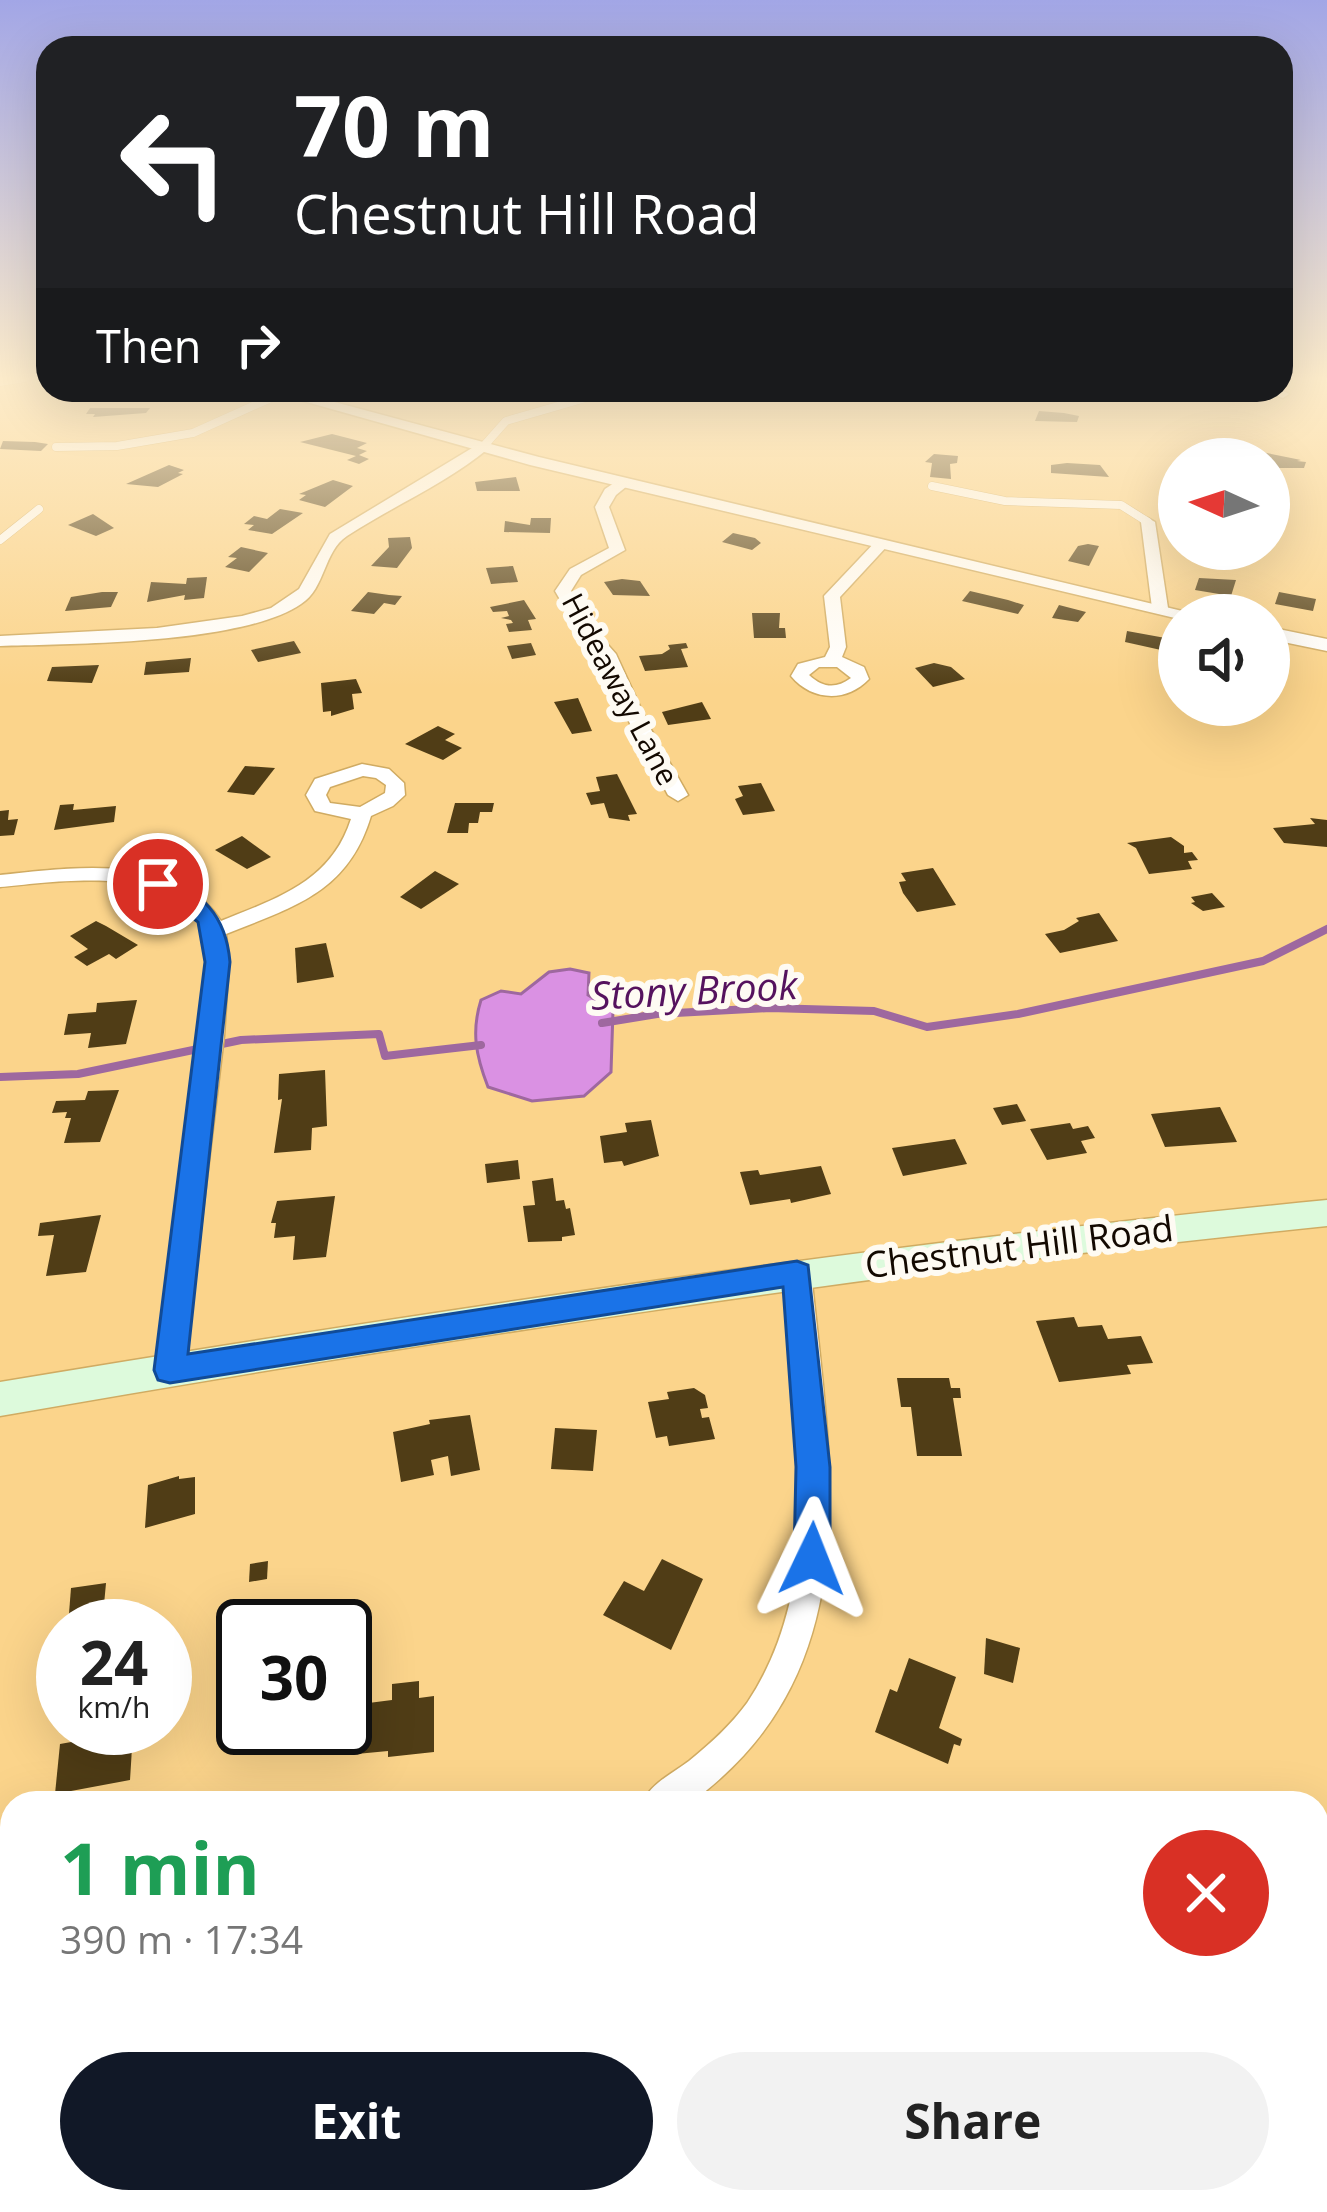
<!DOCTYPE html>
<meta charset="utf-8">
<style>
body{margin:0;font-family:"Open Sans",sans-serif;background:#f2f2f2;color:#222;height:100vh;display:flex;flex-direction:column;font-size:45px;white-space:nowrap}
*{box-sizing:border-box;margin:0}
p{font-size:39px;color:#767676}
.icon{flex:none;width:66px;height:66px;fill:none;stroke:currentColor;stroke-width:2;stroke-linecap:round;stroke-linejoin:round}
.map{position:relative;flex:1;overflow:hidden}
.details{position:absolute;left:0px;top:1791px;width:1329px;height:423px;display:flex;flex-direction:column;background:#fff;border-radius:36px 36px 0 0;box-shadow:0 12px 48px #0002}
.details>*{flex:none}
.banner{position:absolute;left:36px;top:36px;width:1257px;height:366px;border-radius:36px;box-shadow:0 12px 48px #0002;background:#202124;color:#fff;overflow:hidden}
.needle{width:78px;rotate:273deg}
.controls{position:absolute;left:1158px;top:438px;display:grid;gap:24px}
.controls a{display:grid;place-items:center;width:132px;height:132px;border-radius:50%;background:#fff;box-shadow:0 12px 48px #0002;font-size:60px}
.speed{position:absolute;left:36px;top:1599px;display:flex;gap:24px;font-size:60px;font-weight:700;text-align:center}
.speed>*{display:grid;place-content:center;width:156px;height:156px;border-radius:50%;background:#fff;box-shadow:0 12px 48px #0002;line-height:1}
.speed small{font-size:30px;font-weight:400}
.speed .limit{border:6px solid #111;border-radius:18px;background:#fff;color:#111}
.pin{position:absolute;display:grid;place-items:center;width:102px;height:102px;color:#fff;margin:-51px;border:6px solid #fff;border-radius:50%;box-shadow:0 3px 12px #0007}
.me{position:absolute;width:132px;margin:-66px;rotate:2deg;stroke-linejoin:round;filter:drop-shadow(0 0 9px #0008)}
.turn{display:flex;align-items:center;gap:42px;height:252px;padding:0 60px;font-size:54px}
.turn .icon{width:156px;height:156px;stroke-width:2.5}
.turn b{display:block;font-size:84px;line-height:102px}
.then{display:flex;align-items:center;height:114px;padding:0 60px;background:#0003;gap:24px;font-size:45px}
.round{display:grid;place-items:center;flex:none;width:126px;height:126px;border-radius:63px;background:#f2f2f2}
.summary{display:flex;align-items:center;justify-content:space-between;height:204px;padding:0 60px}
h1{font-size:72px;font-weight:700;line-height:90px;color:#1e9e55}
.cta{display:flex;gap:24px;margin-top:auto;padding:24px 60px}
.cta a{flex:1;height:138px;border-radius:72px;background:#111827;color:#fff;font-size:48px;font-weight:700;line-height:138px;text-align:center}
.cta a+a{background:#f2f2f2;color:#222}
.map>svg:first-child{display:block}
</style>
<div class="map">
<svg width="1327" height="2212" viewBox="0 0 1327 2212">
<rect width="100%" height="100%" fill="#fbd48b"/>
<path fill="#da91e3" stroke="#9e689f" stroke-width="3" d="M 570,969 L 589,973 L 588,995 L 613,1011 L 611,1072 L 584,1096 L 532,1101 L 488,1087 C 476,1056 471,1032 481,1000 L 501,991 L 521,994 L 549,972 Z"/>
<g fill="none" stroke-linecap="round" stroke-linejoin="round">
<g stroke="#9e689f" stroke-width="8">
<path d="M 602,1023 L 657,1014 L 770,1008 L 874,1011 L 927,1027 L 1018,1014 L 1263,961 L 1327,929"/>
<path d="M 0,1077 L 78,1074 L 241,1040 L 379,1034 L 385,1056 L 481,1045"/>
</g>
</g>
<g fill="#503d16">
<path d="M 90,408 L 150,408 L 146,413 L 93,417 L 95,414 L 86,414 Z"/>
<path d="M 1039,411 L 1064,413 L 1079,416 L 1077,422 L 1035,421 Z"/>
<path d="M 332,434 L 367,443 L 357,448 L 367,451 L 359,455 L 369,459 L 359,464 L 347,460 L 356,456 L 300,442 Z"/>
<path d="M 3,441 L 35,442 L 48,444 L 41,451 L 0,449 Z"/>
<path d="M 1247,449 L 1301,460 L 1297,461 L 1306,462 L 1304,468 L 1278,468 L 1269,464 L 1269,459 L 1243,459 Z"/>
<path d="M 934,454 L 958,456 L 957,463 L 950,464 L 951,479 L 930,477 L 932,463 L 925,462 Z"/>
<path d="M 1067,463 L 1100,465 L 1109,477 L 1051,473 L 1051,465 Z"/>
<path d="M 169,465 L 184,470 L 178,473 L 183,474 L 158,487 L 126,484 Z"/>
<path d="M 516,477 L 520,491 L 477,491 L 475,482 Z"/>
<path d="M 333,480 L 353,486 L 325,507 L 299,500 L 306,495 L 299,494 Z"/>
<path d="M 280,509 L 303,513 L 272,534 L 248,530 L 254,525 L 244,524 L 254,516 L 267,519 Z"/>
<path d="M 93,514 L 114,528 L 96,536 L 68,525 Z"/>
<path d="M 531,518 L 551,518 L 550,533 L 504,532 L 505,521 L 530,525 Z"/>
<path d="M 733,533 L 755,538 L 761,543 L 752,550 L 722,542 Z"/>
<path d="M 410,537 L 412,548 L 397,568 L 371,566 L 389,547 L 388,538 Z"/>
<path d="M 1088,544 L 1099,546 L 1089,566 L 1068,561 L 1078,546 Z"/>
<path d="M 241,547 L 268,553 L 249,572 L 225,567 L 237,558 L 228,557 Z"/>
<path d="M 513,566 L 518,582 L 491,584 L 486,568 Z"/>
<path d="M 207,577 L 204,598 L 184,600 L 185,595 L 147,602 L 151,582 L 186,584 L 187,578 Z"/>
<path d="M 1199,578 L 1236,580 L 1231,596 L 1195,590 Z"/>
<path d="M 622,579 L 640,581 L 650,596 L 613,595 L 604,582 Z"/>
<path d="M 970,591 L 1008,600 L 1024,605 L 1018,614 L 962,601 Z"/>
<path d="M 102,592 L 118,592 L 111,607 L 65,611 L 71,597 Z"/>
<path d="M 368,592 L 389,595 L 402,596 L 395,605 L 384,603 L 374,614 L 351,611 Z"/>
<path d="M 1279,592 L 1316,599 L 1313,611 L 1275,604 Z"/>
<path d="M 524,600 L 536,619 L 528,620 L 532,630 L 509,632 L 506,624 L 513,623 L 511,620 L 501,618 L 509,616 L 507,611 L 493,612 L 490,607 Z"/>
<path d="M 1059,605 L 1086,612 L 1078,622 L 1052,618 Z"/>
<path d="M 752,613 L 780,613 L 779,628 L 785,628 L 786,638 L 754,638 Z"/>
<path d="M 1127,631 L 1171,639 L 1179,644 L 1179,654 L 1125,642 Z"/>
<path d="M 294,641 L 301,653 L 258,662 L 251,650 Z"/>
<path d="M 531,643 L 536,655 L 512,659 L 507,646 Z"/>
<path d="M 686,643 L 688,648 L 681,649 L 688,667 L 645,671 L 639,656 L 662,654 L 670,649 L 668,645 Z"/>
<path d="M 191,658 L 189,672 L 144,675 L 146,662 Z"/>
<path d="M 934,663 L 951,667 L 965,679 L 933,687 L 915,668 Z"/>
<path d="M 99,665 L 92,683 L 47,681 L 52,667 Z"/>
<path d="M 356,679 L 362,693 L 352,694 L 354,709 L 331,716 L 331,711 L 323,712 L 321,683 Z"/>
<path d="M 578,698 L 592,731 L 572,734 L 554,702 Z"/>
<path d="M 702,702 L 711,719 L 668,725 L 662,712 Z"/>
<path d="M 438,726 L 455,734 L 445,740 L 462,748 L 443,760 L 405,744 Z"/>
<path d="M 245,766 L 275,768 L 254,795 L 227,792 Z"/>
<path d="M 617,774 L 637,814 L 628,815 L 630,821 L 609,818 L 604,803 L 591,805 L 586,793 L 600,791 L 596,777 Z"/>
<path d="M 761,783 L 775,811 L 743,815 L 735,799 L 743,796 L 738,786 Z"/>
<path d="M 455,803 L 494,803 L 492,812 L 480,812 L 478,823 L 469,823 L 468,833 L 447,833 Z"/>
<path d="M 74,804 L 73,810 L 116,806 L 114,822 L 54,830 L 60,805 Z"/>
<path d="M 9,810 L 8,820 L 18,819 L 14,835 L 0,836 L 0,811 Z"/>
<path d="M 1310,818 L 1327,820 L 1327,847 L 1284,843 L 1273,828 L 1315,824 Z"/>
<path d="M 242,836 L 271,857 L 247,869 L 215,850 Z"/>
<path d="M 1171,837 L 1184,846 L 1184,853 L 1192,852 L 1198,860 L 1188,861 L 1192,869 L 1149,874 L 1136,848 L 1127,843 Z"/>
<path d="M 933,868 L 956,905 L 917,912 L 903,893 L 899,882 L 906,881 L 901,873 Z"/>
<path d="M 435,871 L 459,884 L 421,909 L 400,897 Z"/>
<path d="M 1212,893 L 1225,907 L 1203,911 L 1191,903 L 1195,902 L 1191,897 Z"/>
<path d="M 1099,913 L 1118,941 L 1060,953 L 1045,934 L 1064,930 L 1079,921 L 1076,918 Z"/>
<path d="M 96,921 L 106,926 L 138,945 L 116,959 L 109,954 L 87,966 L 74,957 L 88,949 L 70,936 Z"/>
<path d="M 326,943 L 334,977 L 297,983 L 295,948 Z"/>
<path d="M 137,1000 L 126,1044 L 88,1048 L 91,1033 L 64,1035 L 68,1014 L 96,1012 L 97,1003 Z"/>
<path d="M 325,1070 L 327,1126 L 312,1128 L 311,1150 L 274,1153 L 282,1099 L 278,1100 L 279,1074 Z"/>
<path d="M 119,1090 L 100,1142 L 64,1143 L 71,1118 L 65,1118 L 67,1112 L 52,1113 L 56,1101 L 85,1100 L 88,1091 Z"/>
<path d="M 1017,1104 L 1026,1121 L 1002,1125 L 993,1108 Z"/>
<path d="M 1220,1107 L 1237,1142 L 1165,1147 L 1151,1114 Z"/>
<path d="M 651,1120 L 659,1156 L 624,1166 L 622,1161 L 604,1163 L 600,1136 L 627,1132 L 625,1123 Z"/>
<path d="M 1070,1123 L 1073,1129 L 1088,1126 L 1095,1138 L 1081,1141 L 1087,1153 L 1047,1160 L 1030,1129 Z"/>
<path d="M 955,1139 L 967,1164 L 903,1176 L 892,1148 Z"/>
<path d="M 518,1160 L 520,1179 L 487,1183 L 485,1164 Z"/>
<path d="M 821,1166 L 831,1194 L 791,1203 L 790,1199 L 750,1205 L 740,1172 L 758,1170 L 760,1175 Z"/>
<path d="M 553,1178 L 556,1201 L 564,1200 L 566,1209 L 570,1208 L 575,1235 L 562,1237 L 562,1241 L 528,1242 L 523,1206 L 535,1205 L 532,1181 Z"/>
<path d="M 335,1196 L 326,1257 L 293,1260 L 295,1236 L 274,1238 L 276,1223 L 271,1223 L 277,1201 Z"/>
<path d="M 101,1215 L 86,1272 L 46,1276 L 54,1235 L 38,1236 L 40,1223 Z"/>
<path d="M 1074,1317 L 1078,1327 L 1102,1325 L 1108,1339 L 1141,1336 L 1153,1363 L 1127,1365 L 1131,1374 L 1059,1382 L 1036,1321 Z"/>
<path d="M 897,1378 L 949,1378 L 951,1388 L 960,1388 L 961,1398 L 953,1398 L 962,1456 L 917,1456 L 911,1407 L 901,1407 Z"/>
<path d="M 694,1388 L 705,1395 L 708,1408 L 700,1409 L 702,1418 L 709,1417 L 715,1439 L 669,1446 L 667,1436 L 656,1438 L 648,1402 L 669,1399 L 667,1392 Z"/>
<path d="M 470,1415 L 480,1470 L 451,1476 L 448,1456 L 431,1460 L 434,1475 L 401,1482 L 393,1432 L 430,1424 L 429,1420 Z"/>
<path d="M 555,1428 L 597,1430 L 593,1471 L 551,1469 Z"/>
<path d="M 179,1476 L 179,1479 L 195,1477 L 195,1514 L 145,1528 L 148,1485 Z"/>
<path d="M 662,1559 L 703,1579 L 671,1650 L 603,1615 L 624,1581 L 644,1591 Z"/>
<path d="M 268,1561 L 267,1579 L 249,1582 L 250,1564 Z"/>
<path d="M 106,1583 L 102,1626 L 68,1626 L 71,1588 Z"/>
<path d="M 986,1638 L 1020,1648 L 1013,1683 L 984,1674 Z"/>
<path d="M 909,1658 L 956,1677 L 939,1728 L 962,1739 L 960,1746 L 954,1744 L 948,1764 L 875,1732 L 890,1689 L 897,1692 Z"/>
<path d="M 419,1681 L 419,1698 L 434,1696 L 434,1752 L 388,1757 L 388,1751 L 346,1755 L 347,1746 L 284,1754 L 285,1728 L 345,1728 L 345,1706 L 392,1700 L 392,1684 Z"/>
<path d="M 133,1731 L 130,1780 L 55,1794 L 60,1744 Z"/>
<path d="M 797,2202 L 864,2202 L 872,2212 L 795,2212 L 792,2208 Z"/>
</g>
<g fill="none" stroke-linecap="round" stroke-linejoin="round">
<defs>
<g id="service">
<path d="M 0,382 L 25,378"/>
<path d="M 56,447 L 117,446 L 193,433 L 282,393"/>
<path d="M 482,448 L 506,421 L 596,395"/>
<path d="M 932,486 L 1005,501 L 1121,505 L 1148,522"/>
<path d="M 0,540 L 39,509"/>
</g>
<g id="minor">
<path d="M 1261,390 L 1281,390 L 1289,394 L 1283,398 Z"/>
<path d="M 477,445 L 489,448 C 447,483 393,506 347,536 C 323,552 326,588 301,604 C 243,644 73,644 0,646 L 0,636 L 157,628 L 242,616 L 271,608 L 299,589 L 330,534 Z"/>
<path d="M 620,479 L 632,482 L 616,495 L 609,507 L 625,550 L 581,575 L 571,591 L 593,628 L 616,654 L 649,726 L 688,795 L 678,801 L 668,795 L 631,726 L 600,656 L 580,634 L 555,591 L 570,569 L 609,548 L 595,507 L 605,489 Z"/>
<path d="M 1148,518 L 1155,522 L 1168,608 L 1160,613 L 1152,608 L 1141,522 Z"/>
<path d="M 877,540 L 890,543 L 840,597 L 846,647 L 842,657 L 864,667 L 869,679 C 846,703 812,701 791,676 L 798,664 L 825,657 L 830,647 L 824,596 ZM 819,667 L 837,667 L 851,678 C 836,689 823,688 809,675 Z"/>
<path d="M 362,764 L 389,769 L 404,783 L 405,795 L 393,806 L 371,816 C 348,893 293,907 226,934 L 229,961 L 224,1036 L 184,1370 L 180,1378 L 170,1382 L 160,1378 L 156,1370 L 204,1011 C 206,985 214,950 202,926 C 173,863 54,882 0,887 L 0,875 C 70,868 175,851 221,921 C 277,898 331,882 351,819 L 315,811 L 306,795 L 315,779 ZM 363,776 L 376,778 L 386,785 L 385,793 L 360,807 L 330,803 L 326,795 L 330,787 Z"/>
<path d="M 798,1263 L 807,1266 L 811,1273 C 831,1467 872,1671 690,1803 L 642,1803 C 651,1783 672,1774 689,1761 C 710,1744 731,1725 747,1703 C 830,1580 796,1411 785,1273 L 789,1266 Z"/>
<path d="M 12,1915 L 12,1953 L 0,1956 L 0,1918 Z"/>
</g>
<g id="tertiary">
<path d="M 264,390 L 290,390 L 539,457 L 1199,615 L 1179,615 L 1179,619 L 530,465 Z"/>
<path d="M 1269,627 L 1327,639 L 1327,651 L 1269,639 Z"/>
</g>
<path id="secondary" d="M 1327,1200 L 1327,1226 C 882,1271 441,1339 0,1416 L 0,1382 C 441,1309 882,1243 1327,1200 Z"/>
</defs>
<use href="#service" stroke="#d0ab62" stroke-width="9"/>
<use href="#minor" stroke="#d0ab62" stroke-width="3"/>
<use href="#tertiary" stroke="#d0ab62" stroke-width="3"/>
<use href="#secondary" stroke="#d0ab62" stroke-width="3"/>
<use href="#service" stroke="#fff" stroke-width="8"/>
<use href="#minor" fill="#fff" fill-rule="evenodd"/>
<use href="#tertiary" fill="#fff" fill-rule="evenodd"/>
<use href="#secondary" fill="#ddfadc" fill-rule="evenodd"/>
</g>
<linearGradient id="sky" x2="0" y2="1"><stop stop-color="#a2a6e6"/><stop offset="0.55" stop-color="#fdeccb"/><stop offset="1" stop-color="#fdeccb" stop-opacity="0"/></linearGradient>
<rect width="1327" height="688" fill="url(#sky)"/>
<path fill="#1a73e8" stroke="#114b97" stroke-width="3" d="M 158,877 C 203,891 226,916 230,962 L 188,1354 L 797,1261 L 808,1265 L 830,1467 L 830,1559 L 825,1570 L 812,1575 L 800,1570 L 794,1559 L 796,1467 L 783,1287 L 170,1383 L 158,1380 L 154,1370 L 205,962 L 198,922 L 146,884 Z"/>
<g text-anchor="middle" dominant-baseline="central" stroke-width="12" stroke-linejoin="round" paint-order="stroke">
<g font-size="30" fill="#130900" stroke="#fefbf3">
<text transform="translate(621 689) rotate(62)">Hideaway Lane</text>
</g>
<g font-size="36" fill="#130900" stroke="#fefbf3">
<text transform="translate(1019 1246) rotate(-7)">Chestnut Hill Road</text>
</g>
<g font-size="39" font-style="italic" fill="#55125e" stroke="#fefbf3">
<text transform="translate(694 989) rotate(-3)">Stony Brook</text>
</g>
</g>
</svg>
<div class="controls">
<a><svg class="needle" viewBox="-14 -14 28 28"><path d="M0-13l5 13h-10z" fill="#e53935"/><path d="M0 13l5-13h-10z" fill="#767676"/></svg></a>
<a><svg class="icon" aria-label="sound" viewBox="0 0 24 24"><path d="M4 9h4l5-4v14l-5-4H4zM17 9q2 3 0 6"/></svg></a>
</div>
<div class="speed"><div>24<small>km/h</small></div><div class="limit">30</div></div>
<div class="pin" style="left:158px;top:884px;background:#d93025"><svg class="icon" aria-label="arrive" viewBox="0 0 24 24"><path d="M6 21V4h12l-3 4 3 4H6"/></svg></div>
<svg class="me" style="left:812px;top:1559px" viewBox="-20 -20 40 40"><path d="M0-17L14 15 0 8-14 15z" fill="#1a73e8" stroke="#fff" stroke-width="4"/></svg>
<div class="banner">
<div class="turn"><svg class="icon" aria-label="left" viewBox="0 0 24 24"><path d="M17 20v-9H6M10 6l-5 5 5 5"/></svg><div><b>70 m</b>Chestnut Hill Road</div></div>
<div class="then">Then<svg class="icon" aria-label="right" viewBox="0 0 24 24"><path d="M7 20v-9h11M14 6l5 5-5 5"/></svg></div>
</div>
<section class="details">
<div class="summary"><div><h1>1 min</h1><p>390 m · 17:34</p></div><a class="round" style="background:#d93025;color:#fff"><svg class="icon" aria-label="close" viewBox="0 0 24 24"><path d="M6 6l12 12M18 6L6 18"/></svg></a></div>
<div class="cta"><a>Exit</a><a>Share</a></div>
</section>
</div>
